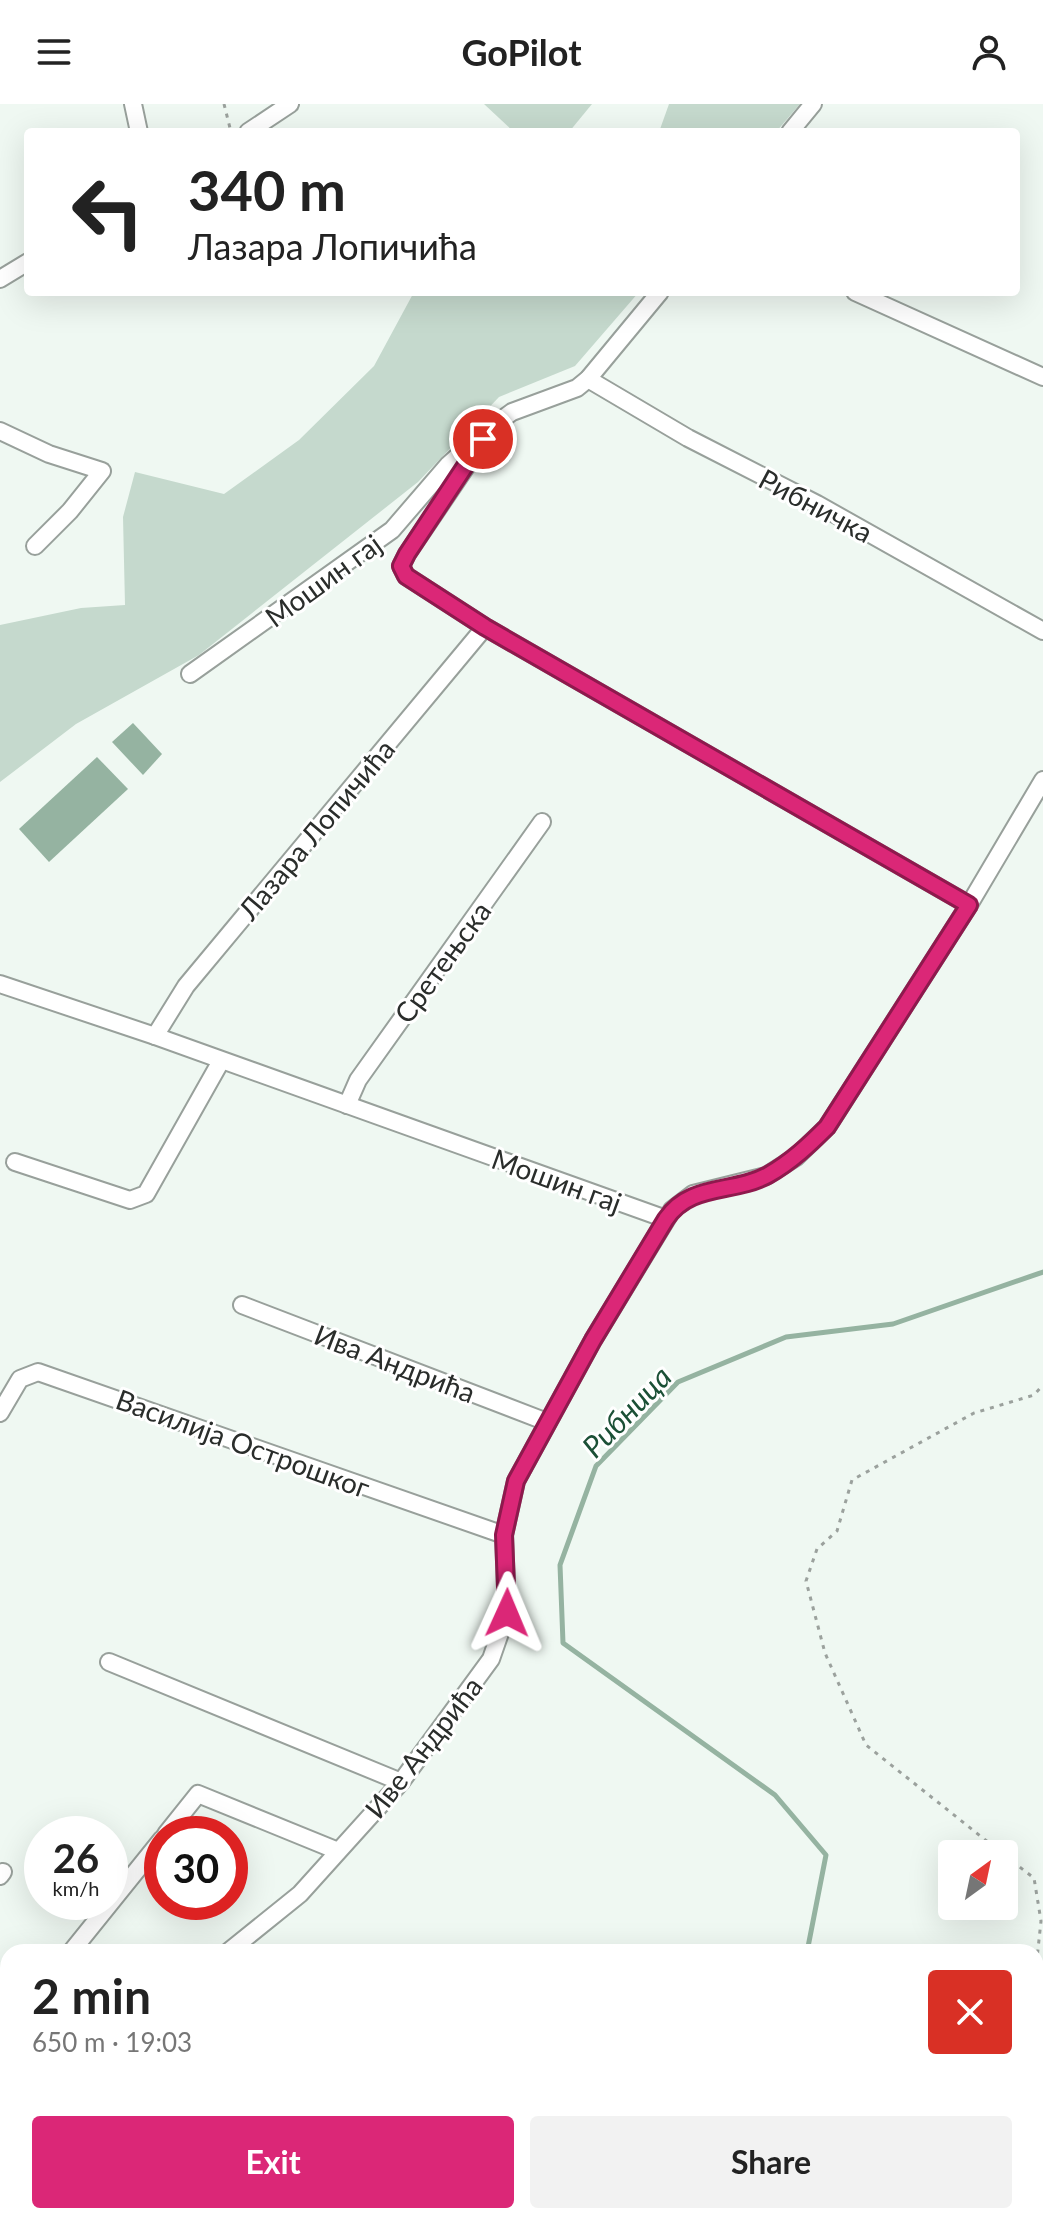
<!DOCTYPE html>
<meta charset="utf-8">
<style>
body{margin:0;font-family:Lato,sans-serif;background:#f2f2f2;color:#222;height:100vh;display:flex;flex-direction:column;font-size:30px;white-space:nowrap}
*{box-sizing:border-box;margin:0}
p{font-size:26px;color:#767676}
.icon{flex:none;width:44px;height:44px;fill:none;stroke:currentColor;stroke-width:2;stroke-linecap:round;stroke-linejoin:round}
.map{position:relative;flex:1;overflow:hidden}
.panel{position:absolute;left:0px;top:1840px;width:1044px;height:280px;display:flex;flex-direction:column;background:#fff;border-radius:24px 24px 0 0;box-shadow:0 8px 32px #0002}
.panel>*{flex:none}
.banner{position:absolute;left:24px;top:24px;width:996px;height:168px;border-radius:8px;box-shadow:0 8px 32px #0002;background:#fff;color:#222;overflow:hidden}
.needle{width:52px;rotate:33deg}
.fabs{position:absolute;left:938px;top:1736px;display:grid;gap:16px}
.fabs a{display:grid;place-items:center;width:80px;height:80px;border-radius:8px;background:#fff;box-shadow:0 8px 32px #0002;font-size:40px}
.speed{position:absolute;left:24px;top:1712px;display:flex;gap:16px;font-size:40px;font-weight:700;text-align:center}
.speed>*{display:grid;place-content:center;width:104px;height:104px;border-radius:50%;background:#fff;box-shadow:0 8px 32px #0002;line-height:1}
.speed small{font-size:20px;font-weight:400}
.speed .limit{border:12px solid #d22;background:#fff;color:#111}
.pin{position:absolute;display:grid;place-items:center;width:68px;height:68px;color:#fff;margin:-34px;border:4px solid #fff;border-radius:50%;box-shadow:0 2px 8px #0007}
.me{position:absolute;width:88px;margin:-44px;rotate:1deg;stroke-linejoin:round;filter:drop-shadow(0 0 6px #0008)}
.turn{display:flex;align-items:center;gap:28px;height:168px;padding:0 32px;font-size:36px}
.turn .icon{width:104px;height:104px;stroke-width:2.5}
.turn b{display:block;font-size:56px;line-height:68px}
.round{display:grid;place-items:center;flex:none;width:84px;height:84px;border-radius:8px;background:#f2f2f2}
.overview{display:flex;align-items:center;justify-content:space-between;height:136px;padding:0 32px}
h1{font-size:48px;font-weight:700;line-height:60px}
.cta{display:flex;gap:16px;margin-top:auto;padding:16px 32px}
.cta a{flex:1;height:92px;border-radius:8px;background:#db2777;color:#fff;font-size:32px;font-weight:700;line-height:92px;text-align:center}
.cta a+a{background:#f2f2f2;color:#222}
header{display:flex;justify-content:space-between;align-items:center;height:104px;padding:0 32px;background:#fff;font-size:36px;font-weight:700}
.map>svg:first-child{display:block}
</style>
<header><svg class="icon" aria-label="menu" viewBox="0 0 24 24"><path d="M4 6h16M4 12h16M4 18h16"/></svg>GoPilot<svg class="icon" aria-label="person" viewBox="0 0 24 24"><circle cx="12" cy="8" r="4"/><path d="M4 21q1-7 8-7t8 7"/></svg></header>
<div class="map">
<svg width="1043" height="2120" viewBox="0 0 1043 2120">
<rect width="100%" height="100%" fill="#eff8f2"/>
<g fill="#c5d9cd">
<path d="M 484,0 L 592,0 L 569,28 L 514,28 Z"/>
<path d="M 669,0 L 800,0 L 776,28 L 659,28 Z"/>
<path d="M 414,188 L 639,188 L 575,262 L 499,293 L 418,378 L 199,551 L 76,620 L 0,678 L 0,521 L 81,504 L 125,501 L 123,413 L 135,368 L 224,390 L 299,336 L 374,262 Z"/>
</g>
<g fill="#95b3a1">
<path d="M 133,619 L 162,650 L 143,671 L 112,638 Z"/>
<path d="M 97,653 L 128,685 L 49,758 L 19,725 Z"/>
</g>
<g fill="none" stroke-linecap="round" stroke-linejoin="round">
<g stroke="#95b3a1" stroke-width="5">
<path d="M 807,1848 L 826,1751 L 775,1691 L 563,1539 L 560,1461 L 596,1362 L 678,1278 L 786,1233 L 893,1220 L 1043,1168"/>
<path d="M 585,2120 L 592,2112"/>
</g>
<defs>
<g id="minor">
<path d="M 133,0 L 139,28"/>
<path d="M 248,28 L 290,0"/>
<path d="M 790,28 L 813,0"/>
<path d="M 0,175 L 28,158"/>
<path d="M 855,188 L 1043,273"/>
<path d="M 588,275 L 688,334 L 817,400 L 1043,527"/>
<path d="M 0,327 L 49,350 L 102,367 L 70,407 L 35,442"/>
<path d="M 486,327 L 476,348 L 407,450 L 401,462 L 406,472 L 485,523 L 969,801"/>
<path d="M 190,570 L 392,426 L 448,361 L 486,327 L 512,308 L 577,284 L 588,275 L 660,188"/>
<path d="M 0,880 L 155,932 L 666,1115"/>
<path d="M 155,932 L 186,882 L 485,523"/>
<path d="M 347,1001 L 358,976 L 542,718"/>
<path d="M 15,1058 L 130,1096 L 146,1090 L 221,957"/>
<path d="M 242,1201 L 547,1318"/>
<path d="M 0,1309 L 20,1275 L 38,1268 L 504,1431"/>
<path d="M 109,1558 L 401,1678"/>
<path d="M 166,1730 L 198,1690 L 338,1747"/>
<path d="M 0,1772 L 3,1768"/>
<path d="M 71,1848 L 162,1735"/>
<path d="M 228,1848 L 300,1790 L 401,1678 L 491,1555 L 507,1509 L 504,1431 L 516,1377 L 593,1236 L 672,1106 L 693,1090 L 766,1072 L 796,1053 L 827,1023 L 969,801 L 1043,676"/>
<path d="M 2,1932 L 8,1925"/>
<path d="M 0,2075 L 8,2067"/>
</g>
</defs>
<use href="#minor" stroke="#98a09b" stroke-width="20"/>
<g stroke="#9ba19d" stroke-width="3" stroke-dasharray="4 6" stroke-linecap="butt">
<path d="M 224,0 L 231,28"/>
<path d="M 1003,1750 L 866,1641 L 825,1549 L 806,1477 L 817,1445 L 837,1427 L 852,1376 L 974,1309 L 1034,1291 L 1043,1281"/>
<path d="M 1004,1751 L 1034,1774 L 1041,1817 L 1036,1864"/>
<path d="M 820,2112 L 826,2120"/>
</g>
<use href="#minor" stroke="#fff" stroke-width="16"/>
</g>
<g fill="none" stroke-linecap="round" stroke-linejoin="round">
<defs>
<path id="route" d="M 483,335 L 407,450 L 401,462 L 406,472 L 485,523 L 969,801 L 827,1023 C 809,1041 791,1058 768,1071 C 733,1090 690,1079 666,1115 L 593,1236 L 516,1377 L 504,1431 L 507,1509"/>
</defs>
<use href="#route" stroke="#8e194d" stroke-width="20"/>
<use href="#route" stroke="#db2777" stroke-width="14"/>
</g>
<g text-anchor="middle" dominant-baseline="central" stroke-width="6" stroke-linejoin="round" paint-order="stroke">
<g font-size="28" fill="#2a2d2b" stroke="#fff">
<text transform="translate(816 401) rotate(28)">Рибничка</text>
<text transform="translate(323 476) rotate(-36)">Мошин гај</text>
<text transform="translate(316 725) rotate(-50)">Лазара Лопичића</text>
<text transform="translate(442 858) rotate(-54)">Сретењска</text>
<text transform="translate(557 1076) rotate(20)">Мошин гај</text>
<text transform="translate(395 1259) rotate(21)">Ива Андрића</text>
<text transform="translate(243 1339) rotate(20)">Василија Острошког</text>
<text transform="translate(423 1643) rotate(-52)">Иве Андрића</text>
</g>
<g font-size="30" font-style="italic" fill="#1b5036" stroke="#fff">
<text transform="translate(626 1307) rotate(-46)">Рибница</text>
</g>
</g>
</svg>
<div class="fabs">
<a><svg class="needle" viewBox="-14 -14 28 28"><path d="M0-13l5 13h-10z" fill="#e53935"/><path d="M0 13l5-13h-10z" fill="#767676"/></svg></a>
</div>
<div class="speed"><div>26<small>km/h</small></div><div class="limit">30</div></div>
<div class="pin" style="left:483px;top:335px;background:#d93025"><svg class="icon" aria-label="arrive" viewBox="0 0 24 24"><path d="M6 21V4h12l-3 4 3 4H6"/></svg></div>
<svg class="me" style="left:507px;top:1509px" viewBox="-20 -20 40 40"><path d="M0-17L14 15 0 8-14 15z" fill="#db2777" stroke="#fff" stroke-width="4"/></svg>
<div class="banner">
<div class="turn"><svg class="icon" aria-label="left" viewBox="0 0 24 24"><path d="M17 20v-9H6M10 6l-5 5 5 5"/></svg><div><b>340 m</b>Лазара Лопичића</div></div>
</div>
<section class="panel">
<div class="overview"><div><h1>2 min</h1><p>650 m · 19:03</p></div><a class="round" style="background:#d93025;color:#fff"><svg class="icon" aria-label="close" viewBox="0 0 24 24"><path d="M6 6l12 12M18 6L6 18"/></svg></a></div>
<div class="cta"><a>Exit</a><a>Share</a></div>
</section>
</div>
